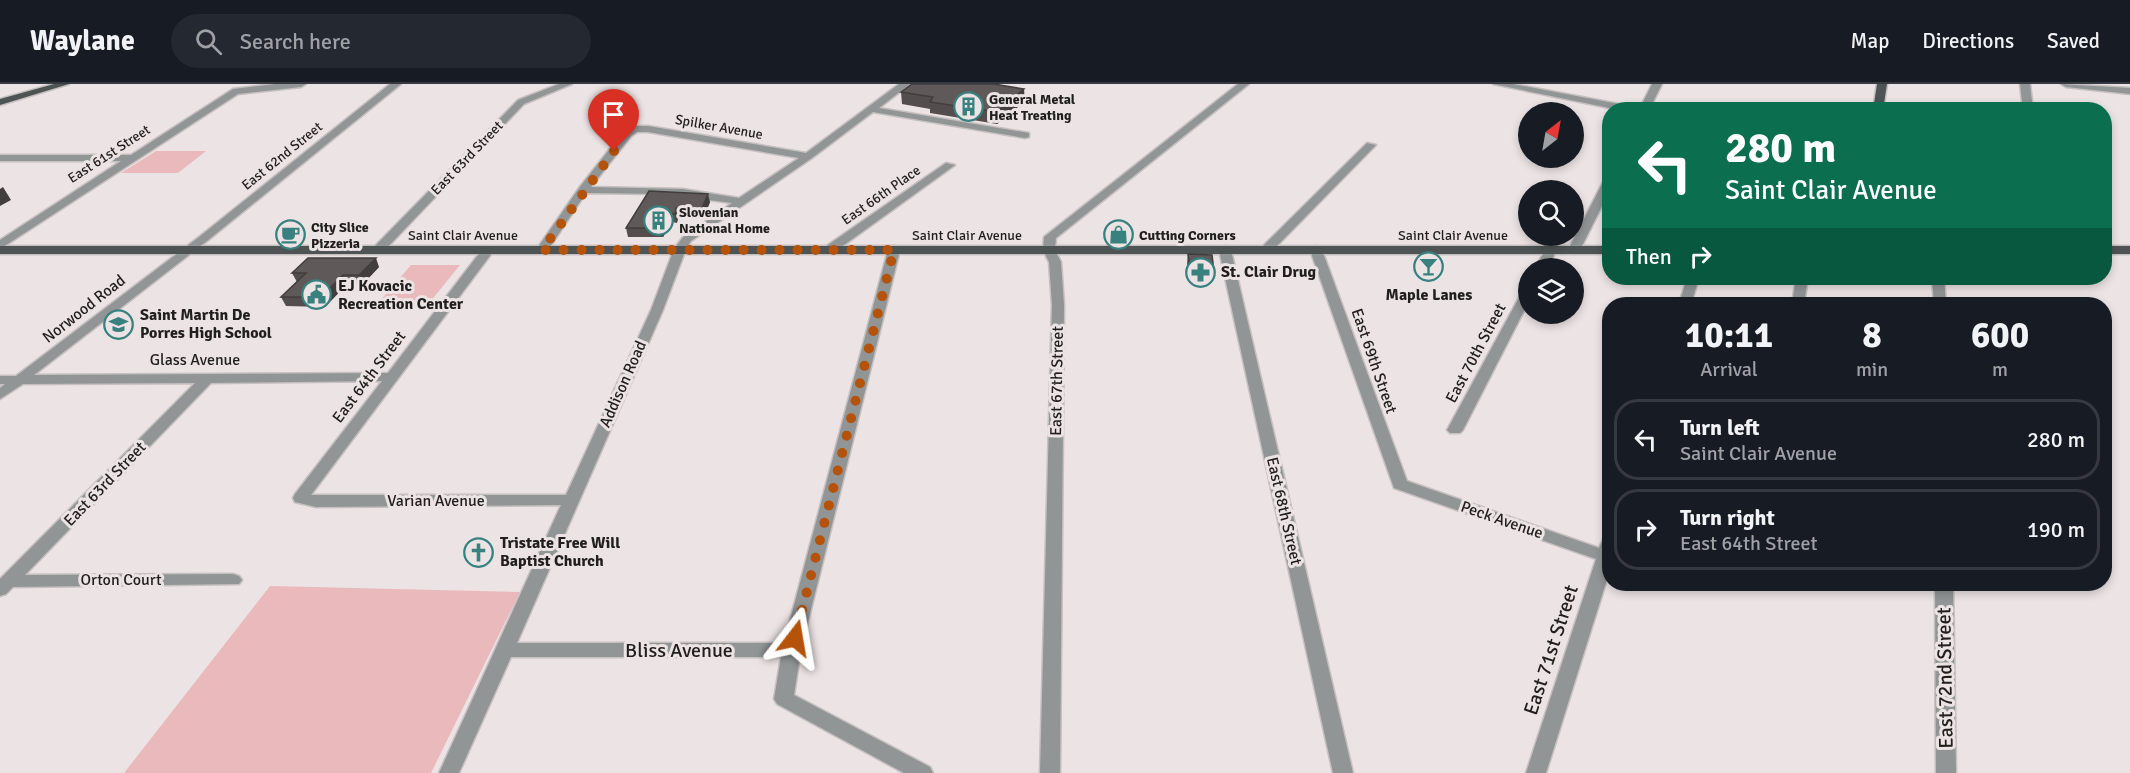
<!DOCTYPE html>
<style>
body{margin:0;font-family:Signika,sans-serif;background:#242831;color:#f1f3f6;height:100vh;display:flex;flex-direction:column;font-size:22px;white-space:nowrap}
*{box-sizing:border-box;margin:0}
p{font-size:20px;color:#9ea1a6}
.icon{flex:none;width:33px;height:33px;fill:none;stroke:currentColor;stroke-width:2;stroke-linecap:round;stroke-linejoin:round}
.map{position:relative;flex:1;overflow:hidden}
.drawer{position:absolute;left:1602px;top:213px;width:510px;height:294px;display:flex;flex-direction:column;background:#171b24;border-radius:24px;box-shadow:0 3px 9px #0003}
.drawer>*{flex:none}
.hud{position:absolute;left:1602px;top:18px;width:510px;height:183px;border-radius:24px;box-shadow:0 3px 9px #0003;background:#0b6e4f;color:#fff;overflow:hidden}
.needle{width:39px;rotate:31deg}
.tools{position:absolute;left:1518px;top:18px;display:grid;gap:12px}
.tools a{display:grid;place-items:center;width:66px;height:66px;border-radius:50%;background:#171b24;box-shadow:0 3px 9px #0003;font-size:30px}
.pin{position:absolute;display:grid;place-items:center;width:51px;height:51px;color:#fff;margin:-62px -26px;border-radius:50% 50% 50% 0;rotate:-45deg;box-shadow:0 0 6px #0007}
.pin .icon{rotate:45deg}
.me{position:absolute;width:66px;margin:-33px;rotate:14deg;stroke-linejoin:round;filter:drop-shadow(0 0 4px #0008)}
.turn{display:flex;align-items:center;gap:21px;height:126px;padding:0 24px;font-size:27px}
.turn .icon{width:78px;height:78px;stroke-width:2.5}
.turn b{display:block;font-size:42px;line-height:51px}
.then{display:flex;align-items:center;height:57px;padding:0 24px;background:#0003;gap:12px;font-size:22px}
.eta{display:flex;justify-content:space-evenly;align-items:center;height:102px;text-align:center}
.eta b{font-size:36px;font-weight:800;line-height:42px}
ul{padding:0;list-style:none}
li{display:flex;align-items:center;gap:18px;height:81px;margin:0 12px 9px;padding:0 12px;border:3px solid #363941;border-radius:24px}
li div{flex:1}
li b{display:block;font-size:22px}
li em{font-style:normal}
header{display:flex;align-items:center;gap:36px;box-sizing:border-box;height:84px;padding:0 30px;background:#171b24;border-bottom:2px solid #363941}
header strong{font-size:28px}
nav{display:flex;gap:33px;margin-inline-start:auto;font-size:21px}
.search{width:420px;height:54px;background:#242831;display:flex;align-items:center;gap:15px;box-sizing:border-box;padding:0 21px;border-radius:33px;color:#9ea1a6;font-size:22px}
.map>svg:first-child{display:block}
</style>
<header>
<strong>Waylane</strong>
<div class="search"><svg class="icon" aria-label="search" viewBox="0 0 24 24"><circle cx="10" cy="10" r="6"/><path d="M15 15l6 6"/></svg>Search here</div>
<nav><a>Map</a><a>Directions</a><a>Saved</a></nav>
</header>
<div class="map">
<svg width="2130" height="689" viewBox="0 0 2130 689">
<rect width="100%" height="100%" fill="#ece3e4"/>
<g fill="#eab9bc">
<path d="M 156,67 L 206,67 L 178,89 L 121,89 Z"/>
<path d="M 411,181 L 460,181 L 426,223 L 374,224 Z"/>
<path d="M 270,502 L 520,508 L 431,689 L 124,689 Z"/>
</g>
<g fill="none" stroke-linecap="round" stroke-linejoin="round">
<defs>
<g id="minor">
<path d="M 275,0 L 306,0 L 301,3 L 238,10 L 0,165 L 0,156 L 121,77 L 0,77 L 0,71 L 131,71 L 233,5 Z"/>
<path d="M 390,0 L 401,0 L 207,157 L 34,291 L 388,289 L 484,163 L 492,163 L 492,169 L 311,411 L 566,411 L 651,226 L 674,165 L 683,153 L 732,119 L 663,110 L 586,109 L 546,169 L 538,169 L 536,166 L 579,104 L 623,48 L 635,42 L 648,42 L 806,69 L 899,0 L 910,0 L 879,24 L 1029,49 L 1029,53 L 1025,54 L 873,28 L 812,74 L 691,157 L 686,165 L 663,226 L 517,559 L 784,559 L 888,166 L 894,162 L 898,163 L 900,166 L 801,566 L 794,611 L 930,683 L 933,689 L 904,689 L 777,620 L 774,615 L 781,573 L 511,573 L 459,689 L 439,689 L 561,421 L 316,423 L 295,418 L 293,414 L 295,410 L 382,297 L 211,299 L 25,491 L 233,490 L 239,492 L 242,496 L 239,500 L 13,503 L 6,510 L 0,512 L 0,495 L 195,299 L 23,300 L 0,315 L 0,304 L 5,300 L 0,300 L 0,292 L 16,292 L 199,153 ZM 637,48 L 648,48 L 799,74 L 739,114 L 683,105 L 591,103 L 631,52 Z"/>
<path d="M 559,0 L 572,0 L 524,20 L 382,169 L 374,169 L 374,163 L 518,16 Z"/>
<path d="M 1238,0 L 1249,0 L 1056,154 L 1055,166 L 1061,178 L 1064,221 L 1060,689 L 1040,689 L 1052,221 L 1049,178 L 1043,166 L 1044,153 Z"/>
<path d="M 1493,0 L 1513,0 L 1640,24 L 1652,0 L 1662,0 L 1649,26 L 1619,26 Z"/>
<path d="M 2020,0 L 2030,0 L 2033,26 L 2023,26 Z"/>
<path d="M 2061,0 L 2130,4 L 2130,10 L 2066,3 Z"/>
<path d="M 1367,59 L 1376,61 L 1270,169 L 1262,169 L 1262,163 Z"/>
<path d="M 946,79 L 955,81 L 833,169 L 825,169 L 825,163 Z"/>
<path d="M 1610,91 L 1610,106 L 1580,166 L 1574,170 L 1570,169 L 1568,166 L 1605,94 Z"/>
<path d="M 1225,162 L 1231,166 L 1353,689 L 1333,689 L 1219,166 Z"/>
<path d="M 1316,162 L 1322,166 L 1407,397 L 1599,464 L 1604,453 L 1610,451 L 1610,486 L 1546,689 L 1526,689 L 1596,475 L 1394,404 L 1310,166 Z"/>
<path d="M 1551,162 L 1557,166 L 1547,184 L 1535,184 L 1547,163 Z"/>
<path d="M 1687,194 L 1699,194 L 1691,220 L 1679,220 Z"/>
<path d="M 1796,194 L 1808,194 L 1804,220 L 1792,220 Z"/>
<path d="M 1932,194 L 1944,194 L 1946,220 L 1934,220 Z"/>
<path d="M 1528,204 L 1528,219 L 1463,346 L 1460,349 L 1450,349 L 1447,346 L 1522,208 Z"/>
<path d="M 1935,500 L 1953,500 L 1956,689 L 1936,689 Z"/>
</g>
<g id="major">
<path d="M 54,0 L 69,0 L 0,21 L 0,15 Z"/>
<path d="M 1877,0 L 1887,0 L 1883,26 L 1873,26 Z"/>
<rect x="0" y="162" width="1610" height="8"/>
<rect x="2104" y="162" width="26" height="8"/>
</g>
</defs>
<use href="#minor" stroke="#c7c0c0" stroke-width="3"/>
<use href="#major" stroke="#c7c0c0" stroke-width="3"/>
<use href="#minor" fill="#919595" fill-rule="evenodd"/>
<use href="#major" fill="#4d5453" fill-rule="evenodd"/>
</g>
<g fill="#534d4d">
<path d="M 901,8 L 1025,17 L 997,40 L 930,29 L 930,25 L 902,20 Z"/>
<path d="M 649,107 L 710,118 L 704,133 L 678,133 L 677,139 L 672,138 L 663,153 L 628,153 L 626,144 Z"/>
<path d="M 1188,170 L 1214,187 L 1213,196 L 1189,196 L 1187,180 Z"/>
<path d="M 379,183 L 363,200 L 347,200 L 325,223 L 286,222 L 281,213 L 297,198 L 292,189 Z"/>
</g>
<g fill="#433e3e">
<path d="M 1024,5 L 1025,17 L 997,40 L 996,28 Z"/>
<path d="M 3,103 L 11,116 L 0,122 L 0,105 Z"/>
<path d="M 708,110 L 710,118 L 704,133 L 702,124 Z"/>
<path d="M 676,124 L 678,133 L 677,139 L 675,130 Z"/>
<path d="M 670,129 L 672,138 L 663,153 L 661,144 Z"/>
<path d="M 376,174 L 379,183 L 363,200 L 359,191 Z"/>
<path d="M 343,191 L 347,200 L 325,223 L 321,213 Z"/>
</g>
<g fill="#605959" stroke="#433e3e" stroke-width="1.5">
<path d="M 912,0 L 994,0 L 1024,5 L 996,28 L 930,18 L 933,13 L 901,8 Z"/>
<path d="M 649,107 L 708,110 L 702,124 L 676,124 L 675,130 L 670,129 L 661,144 L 626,144 Z"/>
<path d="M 1188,170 L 1212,171 L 1214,187 L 1190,187 Z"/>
<path d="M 308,174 L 376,174 L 359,191 L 343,191 L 321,213 L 281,213 L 306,189 L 292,189 Z"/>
</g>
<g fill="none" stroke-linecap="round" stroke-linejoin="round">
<path stroke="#b45309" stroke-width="10" stroke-dasharray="0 18" d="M 614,67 L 542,166 L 894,166 L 795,554"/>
</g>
<defs>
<symbol id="building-ring" viewBox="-11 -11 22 22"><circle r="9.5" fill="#ece3e4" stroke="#38817f" stroke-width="1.5"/><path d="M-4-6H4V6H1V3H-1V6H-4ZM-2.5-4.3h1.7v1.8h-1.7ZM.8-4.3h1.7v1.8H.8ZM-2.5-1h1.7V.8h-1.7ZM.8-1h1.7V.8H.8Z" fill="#38817f"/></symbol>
<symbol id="cafe-ring" viewBox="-11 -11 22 22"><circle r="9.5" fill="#ece3e4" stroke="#38817f" stroke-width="1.5"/><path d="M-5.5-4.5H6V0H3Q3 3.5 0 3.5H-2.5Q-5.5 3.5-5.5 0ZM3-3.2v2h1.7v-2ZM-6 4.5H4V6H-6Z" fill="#38817f"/></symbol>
<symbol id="shop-ring" viewBox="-11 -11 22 22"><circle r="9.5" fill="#ece3e4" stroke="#38817f" stroke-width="1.5"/><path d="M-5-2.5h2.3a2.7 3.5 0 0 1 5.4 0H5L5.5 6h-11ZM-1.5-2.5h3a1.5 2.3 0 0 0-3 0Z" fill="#38817f"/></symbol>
<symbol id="bar-ring" viewBox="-11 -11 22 22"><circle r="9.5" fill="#ece3e4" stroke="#38817f" stroke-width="1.5"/><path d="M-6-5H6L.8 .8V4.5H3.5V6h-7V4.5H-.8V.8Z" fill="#38817f"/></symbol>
<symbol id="pharmacy-ring" viewBox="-11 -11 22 22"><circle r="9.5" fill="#ece3e4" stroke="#38817f" stroke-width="1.5"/><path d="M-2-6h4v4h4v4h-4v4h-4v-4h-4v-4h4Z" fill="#38817f"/></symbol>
<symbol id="civic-ring" viewBox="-11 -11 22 22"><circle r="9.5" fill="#ece3e4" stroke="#38817f" stroke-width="1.5"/><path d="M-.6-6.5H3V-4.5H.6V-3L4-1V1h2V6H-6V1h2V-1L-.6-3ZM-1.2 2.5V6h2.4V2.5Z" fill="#38817f"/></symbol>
<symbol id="school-ring" viewBox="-11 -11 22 22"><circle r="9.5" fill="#ece3e4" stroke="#38817f" stroke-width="1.5"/><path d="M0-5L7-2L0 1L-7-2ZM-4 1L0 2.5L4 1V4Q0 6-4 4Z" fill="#38817f"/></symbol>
<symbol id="church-ring" viewBox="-11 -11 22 22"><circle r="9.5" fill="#ece3e4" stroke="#38817f" stroke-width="1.5"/><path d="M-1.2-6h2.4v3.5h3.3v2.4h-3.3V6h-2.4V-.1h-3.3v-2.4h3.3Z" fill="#38817f"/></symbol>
</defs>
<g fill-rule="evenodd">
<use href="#building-ring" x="952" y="6" width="33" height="33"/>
<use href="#building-ring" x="642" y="120" width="33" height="33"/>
<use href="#cafe-ring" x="274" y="134" width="33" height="33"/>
<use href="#shop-ring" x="1102" y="134" width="33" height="33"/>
<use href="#bar-ring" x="1412" y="166" width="33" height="33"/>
<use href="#pharmacy-ring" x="1184" y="172" width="33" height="33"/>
<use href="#civic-ring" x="300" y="194" width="33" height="33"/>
<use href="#school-ring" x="102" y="224" width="33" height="33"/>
<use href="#church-ring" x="462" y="452" width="33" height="33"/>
</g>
<g text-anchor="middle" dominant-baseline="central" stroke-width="6" stroke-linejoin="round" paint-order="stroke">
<g font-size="14" font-weight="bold" fill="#211e1e" stroke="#ece3e4" text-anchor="start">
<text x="989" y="15">General Metal<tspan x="989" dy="16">Heat Treating</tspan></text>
<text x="679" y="128">Slovenian<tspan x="679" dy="16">National Home</tspan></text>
<text x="311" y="143">City Slice<tspan x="311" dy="16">Pizzeria</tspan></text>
<text x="1139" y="151">Cutting Corners</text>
</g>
<g font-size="14" fill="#211e1e" stroke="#ece3e4">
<text transform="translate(719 43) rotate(10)">Spilker Avenue</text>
<text transform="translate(109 70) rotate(-33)">East 61st Street</text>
<text transform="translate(282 72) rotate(-39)">East 62nd Street</text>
<text transform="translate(467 74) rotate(-46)">East 63rd Street</text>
<text transform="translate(881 111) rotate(-35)">East 66th Place</text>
<text x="463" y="151">Saint Clair Avenue</text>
<text x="967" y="151">Saint Clair Avenue</text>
<text x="1453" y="151">Saint Clair Avenue</text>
</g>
<g font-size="16" font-weight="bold" fill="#211e1e" stroke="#ece3e4" text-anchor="start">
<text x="1221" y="188">St. Clair Drug</text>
<text x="338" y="202">EJ Kovacic<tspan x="338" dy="18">Recreation Center</tspan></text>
<text x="1429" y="211" text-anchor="middle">Maple Lanes</text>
<text x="140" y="231">Saint Martin De<tspan x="140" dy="18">Porres High School</tspan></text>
<text x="500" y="459">Tristate Free Will<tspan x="500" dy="18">Baptist Church</tspan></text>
</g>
<g font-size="16" fill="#211e1e" stroke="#ece3e4">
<text transform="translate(84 225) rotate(-38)">Norwood Road</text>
<text transform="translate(1476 269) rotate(-62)">East 70th Street</text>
<text x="195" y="276">Glass Avenue</text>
<text transform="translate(1374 277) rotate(71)">East 69th Street</text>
<text transform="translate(369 293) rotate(-53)">East 64th Street</text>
<text transform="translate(1057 297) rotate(-89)">East 67th Street</text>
<text transform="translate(623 300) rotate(-66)">Addison Road</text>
<text transform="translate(105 400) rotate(-46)">East 63rd Street</text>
<text x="436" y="417">Varian Avenue</text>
<text transform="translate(1284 427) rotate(77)">East 68th Street</text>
<text transform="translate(1502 436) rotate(19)">Peck Avenue</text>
<text x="121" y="496">Orton Court</text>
</g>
<g font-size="20" fill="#211e1e" stroke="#ece3e4">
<text x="679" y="566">Bliss Avenue</text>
<text transform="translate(1551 566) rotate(-72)">East 71st Street</text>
<text transform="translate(1945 594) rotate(-91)">East 72nd Street</text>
</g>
</g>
</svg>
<div class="tools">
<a><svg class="needle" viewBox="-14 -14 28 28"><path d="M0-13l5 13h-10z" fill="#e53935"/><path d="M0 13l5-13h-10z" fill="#9ea1a6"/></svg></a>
<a><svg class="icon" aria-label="search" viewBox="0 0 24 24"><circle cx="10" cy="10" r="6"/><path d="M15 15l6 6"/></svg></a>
<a><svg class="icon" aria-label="layers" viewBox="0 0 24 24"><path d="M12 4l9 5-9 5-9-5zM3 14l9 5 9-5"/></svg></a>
</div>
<div class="pin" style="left:614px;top:67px;background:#d93025"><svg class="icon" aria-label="arrive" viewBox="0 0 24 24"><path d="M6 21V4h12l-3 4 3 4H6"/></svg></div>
<svg class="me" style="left:795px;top:554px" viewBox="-20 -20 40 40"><path d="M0-17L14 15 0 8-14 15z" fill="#b45309" stroke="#fff" stroke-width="4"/></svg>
<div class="hud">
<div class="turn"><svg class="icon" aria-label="left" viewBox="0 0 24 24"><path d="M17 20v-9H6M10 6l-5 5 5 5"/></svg><div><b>280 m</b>Saint Clair Avenue</div></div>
<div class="then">Then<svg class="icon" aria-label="right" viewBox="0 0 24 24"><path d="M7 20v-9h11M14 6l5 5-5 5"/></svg></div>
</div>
<section class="drawer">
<div class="eta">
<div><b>10:11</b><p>Arrival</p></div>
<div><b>8</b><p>min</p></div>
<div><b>600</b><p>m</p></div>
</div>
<ul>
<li><svg class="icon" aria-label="left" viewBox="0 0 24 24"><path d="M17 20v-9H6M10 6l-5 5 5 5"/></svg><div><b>Turn left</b><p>Saint Clair Avenue</p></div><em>280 m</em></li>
<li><svg class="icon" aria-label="right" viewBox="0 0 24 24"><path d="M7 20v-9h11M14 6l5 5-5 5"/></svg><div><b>Turn right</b><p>East 64th Street</p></div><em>190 m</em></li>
</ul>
</section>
</div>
